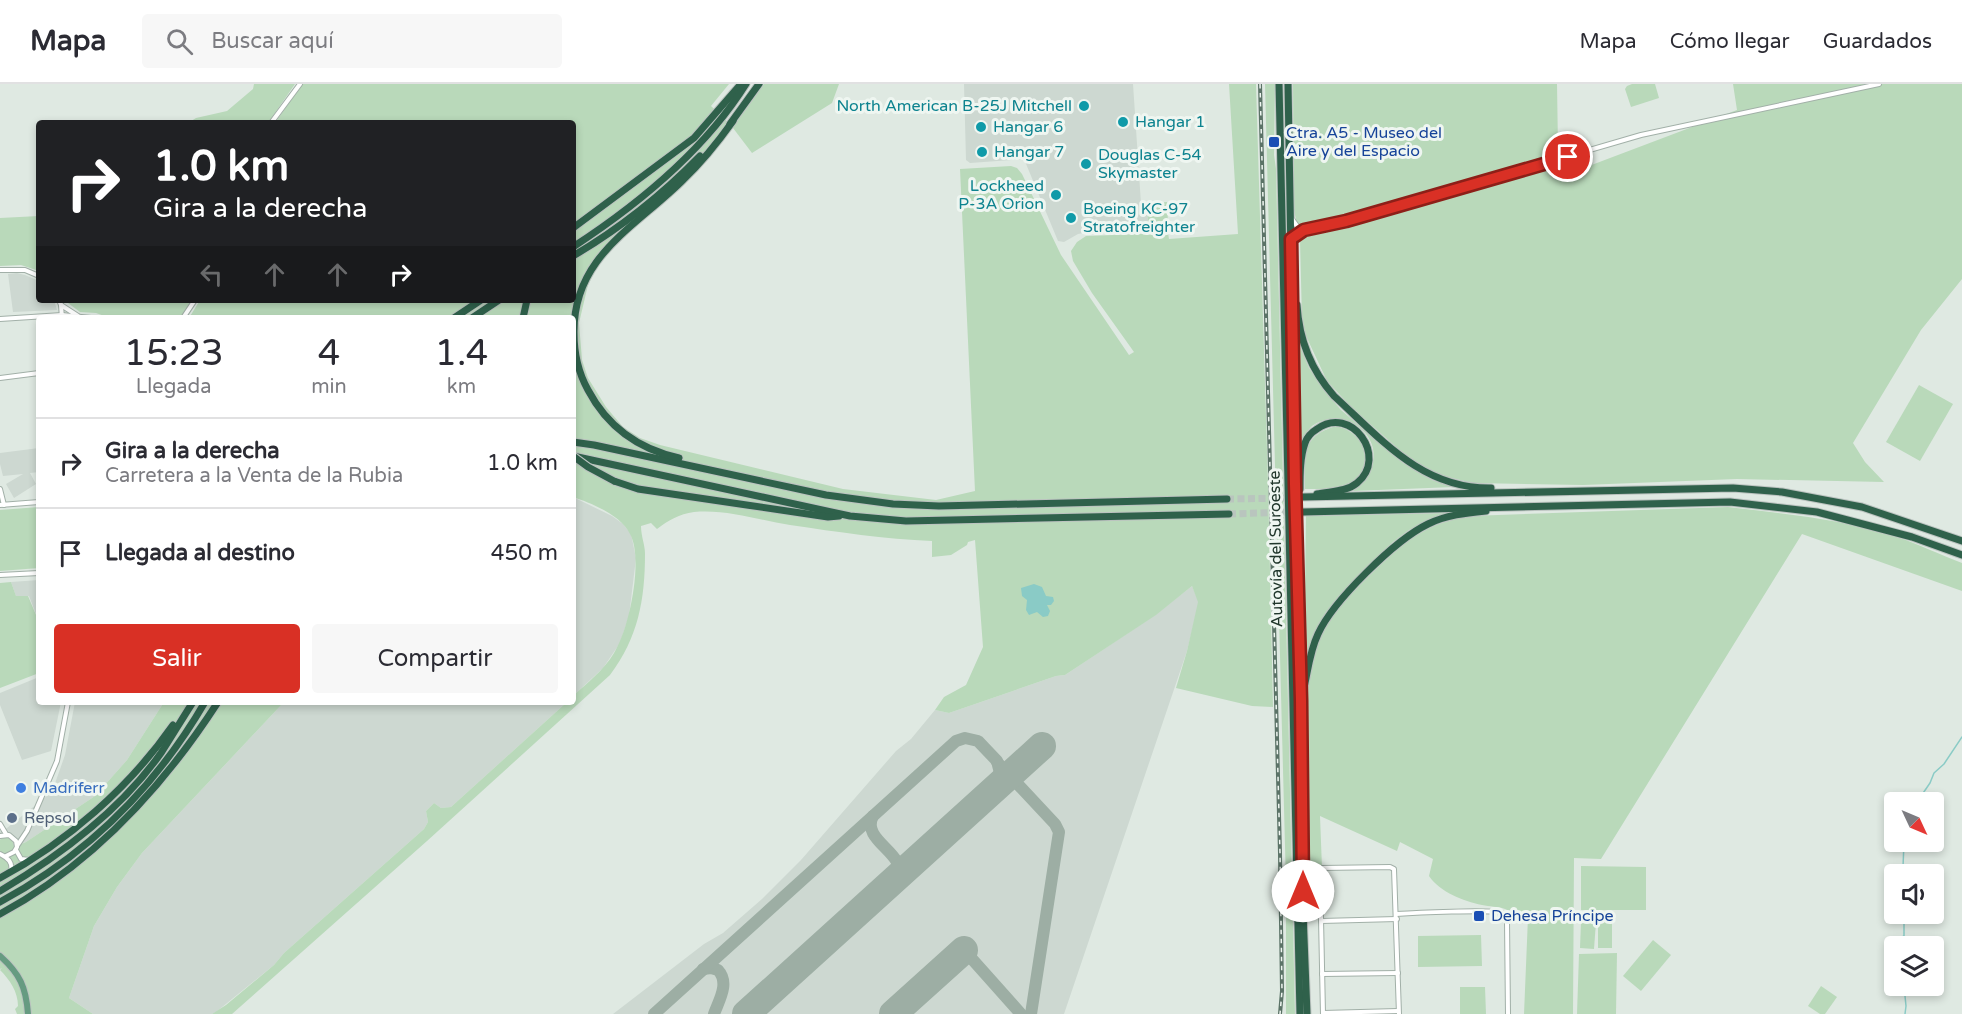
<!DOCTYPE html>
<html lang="es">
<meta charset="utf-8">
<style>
body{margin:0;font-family:"Varela Round",sans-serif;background:#f7f7f7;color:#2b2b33;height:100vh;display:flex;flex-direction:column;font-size:22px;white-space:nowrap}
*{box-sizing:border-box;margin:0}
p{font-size:20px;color:#7c7c81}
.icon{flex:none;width:33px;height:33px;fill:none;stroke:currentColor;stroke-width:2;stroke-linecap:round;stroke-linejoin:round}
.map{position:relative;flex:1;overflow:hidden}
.details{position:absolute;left:36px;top:231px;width:540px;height:390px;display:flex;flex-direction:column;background:#fff;border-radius:6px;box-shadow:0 3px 9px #0003}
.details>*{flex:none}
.hud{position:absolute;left:36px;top:36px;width:540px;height:183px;border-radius:6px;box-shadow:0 3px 9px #0003;background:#202124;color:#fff;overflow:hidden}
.needle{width:39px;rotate:134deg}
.fabs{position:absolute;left:1884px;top:708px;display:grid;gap:12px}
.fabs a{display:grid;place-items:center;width:60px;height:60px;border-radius:6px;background:#fff;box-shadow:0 3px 9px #0003;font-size:30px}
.pin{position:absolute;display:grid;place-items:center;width:51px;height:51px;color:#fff;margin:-26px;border:3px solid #fff;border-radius:50%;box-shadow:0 2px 6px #0007}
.me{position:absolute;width:66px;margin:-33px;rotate:0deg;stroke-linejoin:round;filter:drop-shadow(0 0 4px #0008)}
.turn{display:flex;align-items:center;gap:21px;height:126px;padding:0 18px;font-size:27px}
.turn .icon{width:78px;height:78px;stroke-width:2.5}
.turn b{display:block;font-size:42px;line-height:51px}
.lanes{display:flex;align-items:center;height:57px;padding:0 18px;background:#0003;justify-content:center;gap:30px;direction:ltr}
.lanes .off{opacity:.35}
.eta{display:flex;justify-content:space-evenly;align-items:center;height:102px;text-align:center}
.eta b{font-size:36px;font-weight:600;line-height:42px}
.button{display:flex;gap:12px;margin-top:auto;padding:12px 18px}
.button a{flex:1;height:69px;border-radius:6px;background:#d93025;color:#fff;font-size:24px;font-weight:600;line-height:69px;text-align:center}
.button a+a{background:#f7f7f7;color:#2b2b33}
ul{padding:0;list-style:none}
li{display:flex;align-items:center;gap:18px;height:90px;padding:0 18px;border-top:2px solid #e1e1e2}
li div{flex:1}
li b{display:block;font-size:22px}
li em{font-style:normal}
header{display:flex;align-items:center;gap:36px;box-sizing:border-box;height:84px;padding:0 30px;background:#fff;border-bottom:2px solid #e1e1e2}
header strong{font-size:28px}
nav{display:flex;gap:33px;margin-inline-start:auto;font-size:21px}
.search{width:420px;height:54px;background:#f7f7f7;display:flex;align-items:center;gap:15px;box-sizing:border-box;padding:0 21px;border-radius:6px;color:#7c7c81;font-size:22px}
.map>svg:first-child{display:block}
</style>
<header>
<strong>Mapa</strong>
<div class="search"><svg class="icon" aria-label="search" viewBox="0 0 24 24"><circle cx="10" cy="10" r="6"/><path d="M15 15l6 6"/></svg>Buscar aquí</div>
<nav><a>Mapa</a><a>Cómo llegar</a><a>Guardados</a></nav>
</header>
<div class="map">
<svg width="1962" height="930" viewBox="0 0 1962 930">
<rect width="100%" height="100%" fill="#dfe9e2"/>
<g fill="#cdd8d1">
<path d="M 964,0 L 1133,0 L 1141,120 L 1147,120 L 1148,140 L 1097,142 L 1097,146 L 1078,150 L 1064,158 L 1058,157 L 1024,75 L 970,79 L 966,76 Z"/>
<path d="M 17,189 L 25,191 L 39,197 L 39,216 L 54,216 L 57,226 L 13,228 L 8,190 Z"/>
<path d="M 39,364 L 39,388 L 30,389 L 36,400 L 14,414 L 6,400 L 23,390 L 3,392 L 0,380 L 0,369 Z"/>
<path d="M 573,413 L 612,432 L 623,440 L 631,450 L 636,474 L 629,532 L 620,559 L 603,584 L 573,612 Z"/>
<path d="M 39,496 L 39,538 L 29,512 L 16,512 L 11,498 Z"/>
<path d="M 1192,502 L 1199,518 L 1187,567 L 1064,930 L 613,930 L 704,860 L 723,849 L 762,815 L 801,776 L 896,667 L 911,655 L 935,626 L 949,629 L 1056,592 L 1065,591 L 1155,531 Z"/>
<path d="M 39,593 L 39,618 L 61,618 L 51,667 L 22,676 L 0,621 L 0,609 Z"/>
<path d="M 75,618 L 164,618 L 127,676 L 95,712 L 26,758 L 0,768 L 0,747 L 2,748 L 52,708 L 65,671 Z"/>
<path d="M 284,618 L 567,618 L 451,723 L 441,724 L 434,719 L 426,727 L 428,738 L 424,745 L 284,869 L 274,881 L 216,928 L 212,930 L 93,930 L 69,914 L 94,842 L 117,803 L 142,769 Z"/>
</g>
<g fill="#b9d9ba">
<path d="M 254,0 L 295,0 L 268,39 L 188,39 L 196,34 L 227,27 L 253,5 Z"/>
<path d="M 302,0 L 729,0 L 711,22 L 733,43 L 764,0 L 839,0 L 832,19 L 752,69 L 733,44 L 686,98 L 622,153 L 597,183 L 588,201 L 579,239 L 582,276 L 588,294 L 606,323 L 623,343 L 640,354 L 660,361 L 843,405 L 936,416 L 975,407 L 960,85 L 1011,82 L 1017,84 L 1022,90 L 1061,171 L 1129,271 L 1134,268 L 1092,209 L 1073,177 L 1071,167 L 1077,158 L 1086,152 L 1168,149 L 1169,155 L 1238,150 L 1229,0 L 1256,0 L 1268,399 L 1273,623 L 1252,622 L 1176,604 L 1187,567 L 1198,518 L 1192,502 L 1156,531 L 1065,591 L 1056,592 L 949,629 L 935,626 L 944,613 L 966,601 L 983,563 L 975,456 L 968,458 L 967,461 L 951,471 L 932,473 L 932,457 C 885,455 837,448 790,441 C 759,436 726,425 694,428 C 679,430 669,436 657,445 L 651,439 L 641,442 C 641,452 645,461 645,470 C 645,516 638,554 610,591 L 427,757 L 232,930 L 212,930 L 226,921 L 274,881 L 284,869 L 424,745 L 428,738 L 426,727 L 434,719 L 441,724 L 451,723 L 567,618 L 573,618 L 573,612 C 587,599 604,586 614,569 C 629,546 644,475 630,450 C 621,431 591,419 573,413 L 573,234 L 189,234 L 200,216 L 573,216 L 573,39 L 275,39 Z"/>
<path d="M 1265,0 L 1275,0 L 1274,71 L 1276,85 L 1295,930 L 1286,930 L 1286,800 Z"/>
<path d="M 1293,0 L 1557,0 L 1558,64 L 1564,90 L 1573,88 L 1737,26 L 1733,0 L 1962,0 L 1962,195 L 1921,246 L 1853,359 L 1865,378 L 1884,398 L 1737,395 L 1583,401 L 1473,399 L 1439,391 L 1411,376 L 1352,324 L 1327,297 L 1306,252 L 1302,236 L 1300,156 L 1294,126 Z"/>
<path d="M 1632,0 L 1655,0 L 1659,14 L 1631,23 L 1625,5 L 1627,2 Z"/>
<path d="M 1167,118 L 1168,139 L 1148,140 L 1147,120 Z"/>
<path d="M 39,132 L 39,187 L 21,181 L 0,182 L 0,134 Z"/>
<path d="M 64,216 L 192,216 L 181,234 L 110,234 L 96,229 L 80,228 Z"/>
<path d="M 1296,258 L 1299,260 L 1309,284 L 1324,306 L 1341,326 L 1403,379 L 1432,396 L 1454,403 L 1353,407 C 1404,368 1350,315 1312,342 C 1308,346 1305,352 1301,357 L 1299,357 Z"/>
<path d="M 1919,301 L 1953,320 L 1920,377 L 1886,358 Z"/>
<path d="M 1336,342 C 1366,348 1379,385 1351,400 C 1338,406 1319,405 1305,405 C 1306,372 1299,353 1336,342 Z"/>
<path d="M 39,423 L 39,484 L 0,487 L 0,426 Z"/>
<path d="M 1728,423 C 1785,430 1843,435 1897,453 C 1919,460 1940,471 1962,479 L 1962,507 L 1802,450 L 1601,775 L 1574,774 L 1573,930 L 1524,930 L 1528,833 L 1524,837 C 1517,834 1513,828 1505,825 C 1497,822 1490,823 1482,821 C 1463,817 1440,808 1429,792 L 1433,775 L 1400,758 L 1397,767 L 1320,732 L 1322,784 L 1307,785 L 1306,729 L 1308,716 L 1308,600 C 1313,551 1336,524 1370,491 C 1402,460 1424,439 1470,432 Z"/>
<path d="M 1449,429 L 1409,446 L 1393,458 L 1359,492 L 1326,528 L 1307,568 L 1304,595 L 1306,432 Z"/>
<path d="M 11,498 L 16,512 L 28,512 L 39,538 L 39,589 L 0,604 L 0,499 Z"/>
<path d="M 164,618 L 284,618 L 142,769 L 117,803 L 94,842 L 69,914 L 93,930 L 17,930 L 15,925 L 18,922 C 18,908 10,896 0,886 L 2,884 L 0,885 L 0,756 C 7,750 13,755 14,763 L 26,758 L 95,712 L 127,676 Z"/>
<path d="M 1581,782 L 1646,783 L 1646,826 L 1581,826 Z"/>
<rect x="1598" y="837" width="14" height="27"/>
<path d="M 1581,838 L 1596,838 L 1594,865 L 1580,864 Z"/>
<path d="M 1481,851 L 1482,882 L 1418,883 L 1418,852 Z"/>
<path d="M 1653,856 L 1671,871 L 1641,907 L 1623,892 Z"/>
<path d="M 1617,869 L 1616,930 L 1577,930 L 1579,870 Z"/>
<path d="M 1821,902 L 1837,913 L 1825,930 L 1820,930 L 1808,922 Z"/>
<path d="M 1460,903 L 1485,903 L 1486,930 L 1460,930 Z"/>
</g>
<path fill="#8acbc6" d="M 1034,500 L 1042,503 L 1046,512 L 1053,513 L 1054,517 L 1051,521 L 1047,521 L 1050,527 L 1048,532 L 1043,533 L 1037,528 L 1029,531 L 1026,526 L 1027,516 L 1022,512 L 1021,504 Z"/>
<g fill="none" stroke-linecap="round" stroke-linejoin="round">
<g stroke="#8acbc6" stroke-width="1.5">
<path d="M 1917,718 L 1930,699 L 1934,689 L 1944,680 L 1962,653"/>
<path d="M 1903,783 L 1904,758"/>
<path d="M 1899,862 L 1897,858 L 1898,855 L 1904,852 L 1904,830"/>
<path d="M 1904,902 L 1906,922 L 1905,930"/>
</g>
<g stroke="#9daea4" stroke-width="12">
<path d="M 997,678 L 1055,740 L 1059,748 L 1031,930"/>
<path d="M 873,732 C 863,751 889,763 897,778 L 897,791 L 893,797"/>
<path d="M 964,866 L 1021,930"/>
<path d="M 703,885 L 711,884 L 718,886 C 730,899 719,916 714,930"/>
<path d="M 654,930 L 956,657 L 965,654 L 978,657 L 997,677 L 1000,689 L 994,705"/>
</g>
<g stroke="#9daea4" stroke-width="28">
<path d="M 746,930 L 1042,662"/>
<path d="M 893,930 L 964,866"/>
</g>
<g stroke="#b9c5be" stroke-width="7" stroke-dasharray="7 3.5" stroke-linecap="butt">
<path d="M 1227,415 L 1292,414"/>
<path d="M 1229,430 L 1292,428"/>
</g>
<defs>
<g id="street">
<path d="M 271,39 L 300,0"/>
<path d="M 1292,135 L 1297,142 L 1303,146"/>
<path d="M 1292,154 L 1304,146 L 1346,137 L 1641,51 L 1879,0"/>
<path d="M 0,186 L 25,186 L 39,192"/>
<path d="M 59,216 L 61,221 L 62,234"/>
<path d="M 61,221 L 78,232"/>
<path d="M 183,234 L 195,216"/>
<path d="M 0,235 L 62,231 L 91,234"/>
<path d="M 0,294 L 39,289"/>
<path d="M 0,405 L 4,421"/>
<path d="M 0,421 L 39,418"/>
<path d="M 0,491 L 39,489"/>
<path d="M 0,740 L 6,750"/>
<path d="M 0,752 L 9,751 L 16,757 L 17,763 L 14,768 L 6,772"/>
<path d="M 17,762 L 27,747 L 57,677 L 68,618"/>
<path d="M 16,766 L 21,775 L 29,776"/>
<path d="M 0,770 C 8,774 13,778 11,788"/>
<path d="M 1396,830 C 1411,829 1494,825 1502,829 C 1505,831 1505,833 1507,837 L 1508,930"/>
<path d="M 1321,837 L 1397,835"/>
<path d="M 1322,890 L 1398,889"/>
<path d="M 1323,929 L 1398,927"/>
<path d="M 1323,930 L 1320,786 L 1322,784 L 1390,783 L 1394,785 L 1399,930"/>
</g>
<path id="primary" d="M 0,872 C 20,890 26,903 28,930"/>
<g id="highway">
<path d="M 1279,0 L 1300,930"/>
<path d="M 1288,0 L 1295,400 L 1301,616 L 1303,828 L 1307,930"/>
<path d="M 730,40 L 759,0"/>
<path d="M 573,144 L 694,54 L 741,0"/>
<path d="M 573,163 C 639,120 704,67 746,0"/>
<path d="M 573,172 C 619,145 663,110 700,72"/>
<path d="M 1297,221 C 1299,255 1311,286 1334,312 C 1381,355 1422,405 1491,404"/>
<path d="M 454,234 L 481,216"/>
<path d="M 472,234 L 499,216"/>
<path d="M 523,234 L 527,216"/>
<path d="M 573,358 L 594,361 L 826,411 L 893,420 L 939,422 L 1227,415"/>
<path d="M 573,372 L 850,432 L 906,437 L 1229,430"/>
<path d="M 679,374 C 638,365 607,342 588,306 C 578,288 574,269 574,249 C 573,172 636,143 683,96 C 702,78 718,58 733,37"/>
<path d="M 614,397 L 638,405 L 828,433 L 839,432"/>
<path d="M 1300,405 C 1300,390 1300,373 1305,359 C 1307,353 1312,348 1317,345 C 1351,320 1389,373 1357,399 C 1346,408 1331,407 1317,410"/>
<path d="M 1303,413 L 1733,404 L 1782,408 L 1862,423 L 1962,457"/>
<path d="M 1303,428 L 1730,418 L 1817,428 L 1912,453 L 1962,471"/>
<path d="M 1303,608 C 1308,588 1309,569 1318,550 C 1333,517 1395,456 1428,440 C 1446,431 1466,429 1486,427"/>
<path d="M 0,794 C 67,758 129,704 173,641"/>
<path d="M 0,807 C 61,771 120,727 161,669 C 172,652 182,635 193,618"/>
<path d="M 0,818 C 87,771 155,704 205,618"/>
<path d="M 0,830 C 91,781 163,703 218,618"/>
</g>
</defs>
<use href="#street" stroke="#a2b0a8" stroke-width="6"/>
<use href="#primary" stroke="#bcc3c0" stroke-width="8"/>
<use href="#highway" stroke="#bcc3c0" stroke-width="9"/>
<use href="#street" stroke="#fff" stroke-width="4"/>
<use href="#primary" stroke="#669b81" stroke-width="6"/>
<use href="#highway" stroke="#2f614b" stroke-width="7"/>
<defs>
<path id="rail" d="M 1260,0 L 1280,769 L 1282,907 L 1280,930"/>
</defs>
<use href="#rail" stroke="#5b7367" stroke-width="4"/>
<use href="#rail" stroke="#eff6f1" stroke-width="1.5" stroke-dasharray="4.5" stroke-linecap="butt"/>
<defs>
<path id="highway-bridge" d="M 573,372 L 588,383 L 614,397"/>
</defs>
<use href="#highway-bridge" stroke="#bcc3c0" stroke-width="9" stroke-linecap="butt"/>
<use href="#highway-bridge" stroke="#2f614b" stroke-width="7"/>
</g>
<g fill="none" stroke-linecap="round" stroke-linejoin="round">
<defs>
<path id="route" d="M 1303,807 L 1301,616 L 1295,400 L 1291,155 L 1304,146 L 1346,137 L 1568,73"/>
</defs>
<use href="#route" stroke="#8d1f18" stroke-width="15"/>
<use href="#route" stroke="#d93025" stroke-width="10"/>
</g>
<g fill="#0f9aa8" stroke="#eff6f1" stroke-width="2">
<circle cx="1084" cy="22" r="6"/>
<circle cx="1123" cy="38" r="6"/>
<circle cx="981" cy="43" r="6"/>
<circle cx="982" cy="68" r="6"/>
<circle cx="1086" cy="80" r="6"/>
<circle cx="1056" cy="111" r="6"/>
<circle cx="1071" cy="134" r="6"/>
</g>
<g fill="#1a4fb4" stroke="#eff6f1" stroke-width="2">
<rect x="1268" y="52" width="12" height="12" rx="3"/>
<rect x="1473" y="826" width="12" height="12" rx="3"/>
</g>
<circle fill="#3f7fe0" stroke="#eff6f1" stroke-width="2" cx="21" cy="704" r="6"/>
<circle fill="#5c6f8a" stroke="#eff6f1" stroke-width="2" cx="12" cy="734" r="6"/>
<g text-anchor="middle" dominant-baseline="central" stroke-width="6" stroke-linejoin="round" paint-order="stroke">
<g font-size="16" fill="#0d838f" stroke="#eff6f1" text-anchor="start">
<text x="1072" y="22" text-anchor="end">North American B-25J Mitchell</text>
<text x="1135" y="38">Hangar 1</text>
<text x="993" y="43">Hangar 6</text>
<text x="994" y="68">Hangar 7</text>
<text x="1098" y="71">Douglas C-54<tspan x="1098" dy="18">Skymaster</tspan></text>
<text x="1044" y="102" text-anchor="end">Lockheed<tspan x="1044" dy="18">P-3A Orion</tspan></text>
<text x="1083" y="125">Boeing KC-97<tspan x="1083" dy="18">Stratofreighter</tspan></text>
</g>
<g font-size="16" fill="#164399" stroke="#eff6f1" text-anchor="start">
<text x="1286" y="49">Ctra. A5 - Museo del<tspan x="1286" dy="18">Aire y del Espacio</tspan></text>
<text x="1491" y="832">Dehesa Príncipe</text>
</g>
<g font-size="16" fill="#21372c" stroke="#eff6f1">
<text transform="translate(1276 465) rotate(-91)">Autovía del Suroeste</text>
</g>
<g font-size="16" fill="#366cbe" stroke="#eff6f1" text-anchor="start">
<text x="33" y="704">Madriferr</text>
</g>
<g font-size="16" fill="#4e5e75" stroke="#eff6f1" text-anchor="start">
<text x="24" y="734">Repsol</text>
</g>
</g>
</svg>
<div class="fabs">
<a><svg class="needle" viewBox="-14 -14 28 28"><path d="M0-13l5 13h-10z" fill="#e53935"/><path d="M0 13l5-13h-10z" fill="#7c7c81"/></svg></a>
<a><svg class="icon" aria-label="sound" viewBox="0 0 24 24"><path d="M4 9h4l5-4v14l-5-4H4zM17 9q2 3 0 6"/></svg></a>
<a><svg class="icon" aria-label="layers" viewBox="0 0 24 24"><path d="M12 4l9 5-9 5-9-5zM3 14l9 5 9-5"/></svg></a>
</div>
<div class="pin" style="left:1568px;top:73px;background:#d93025"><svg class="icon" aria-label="arrive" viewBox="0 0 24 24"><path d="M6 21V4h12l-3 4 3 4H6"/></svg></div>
<svg class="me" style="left:1303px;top:807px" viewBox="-20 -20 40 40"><circle r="19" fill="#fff"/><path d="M0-13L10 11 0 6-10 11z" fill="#d93025"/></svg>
<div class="hud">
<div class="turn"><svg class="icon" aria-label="right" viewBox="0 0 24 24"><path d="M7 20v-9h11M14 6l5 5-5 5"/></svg><div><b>1.0 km</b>Gira a la derecha</div></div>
<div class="lanes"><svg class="icon off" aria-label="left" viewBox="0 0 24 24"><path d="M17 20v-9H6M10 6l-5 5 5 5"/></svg><svg class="icon off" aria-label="ahead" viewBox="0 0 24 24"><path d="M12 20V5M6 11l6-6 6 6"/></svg><svg class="icon off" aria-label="ahead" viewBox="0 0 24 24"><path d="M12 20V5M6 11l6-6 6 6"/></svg><svg class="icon" aria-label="right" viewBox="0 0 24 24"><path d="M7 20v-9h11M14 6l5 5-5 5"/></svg></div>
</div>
<section class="details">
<div class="eta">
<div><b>15:23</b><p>Llegada</p></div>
<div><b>4</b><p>min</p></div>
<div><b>1.4</b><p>km</p></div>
</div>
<ul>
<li><svg class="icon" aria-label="right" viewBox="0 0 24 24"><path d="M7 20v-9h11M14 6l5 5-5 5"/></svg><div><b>Gira a la derecha</b><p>Carretera a la Venta de la Rubia</p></div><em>1.0 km</em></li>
<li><svg class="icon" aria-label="arrive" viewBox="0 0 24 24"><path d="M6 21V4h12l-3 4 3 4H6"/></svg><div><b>Llegada al destino</b></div><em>450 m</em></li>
</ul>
<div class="button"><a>Salir</a><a>Compartir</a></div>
</section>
</div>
